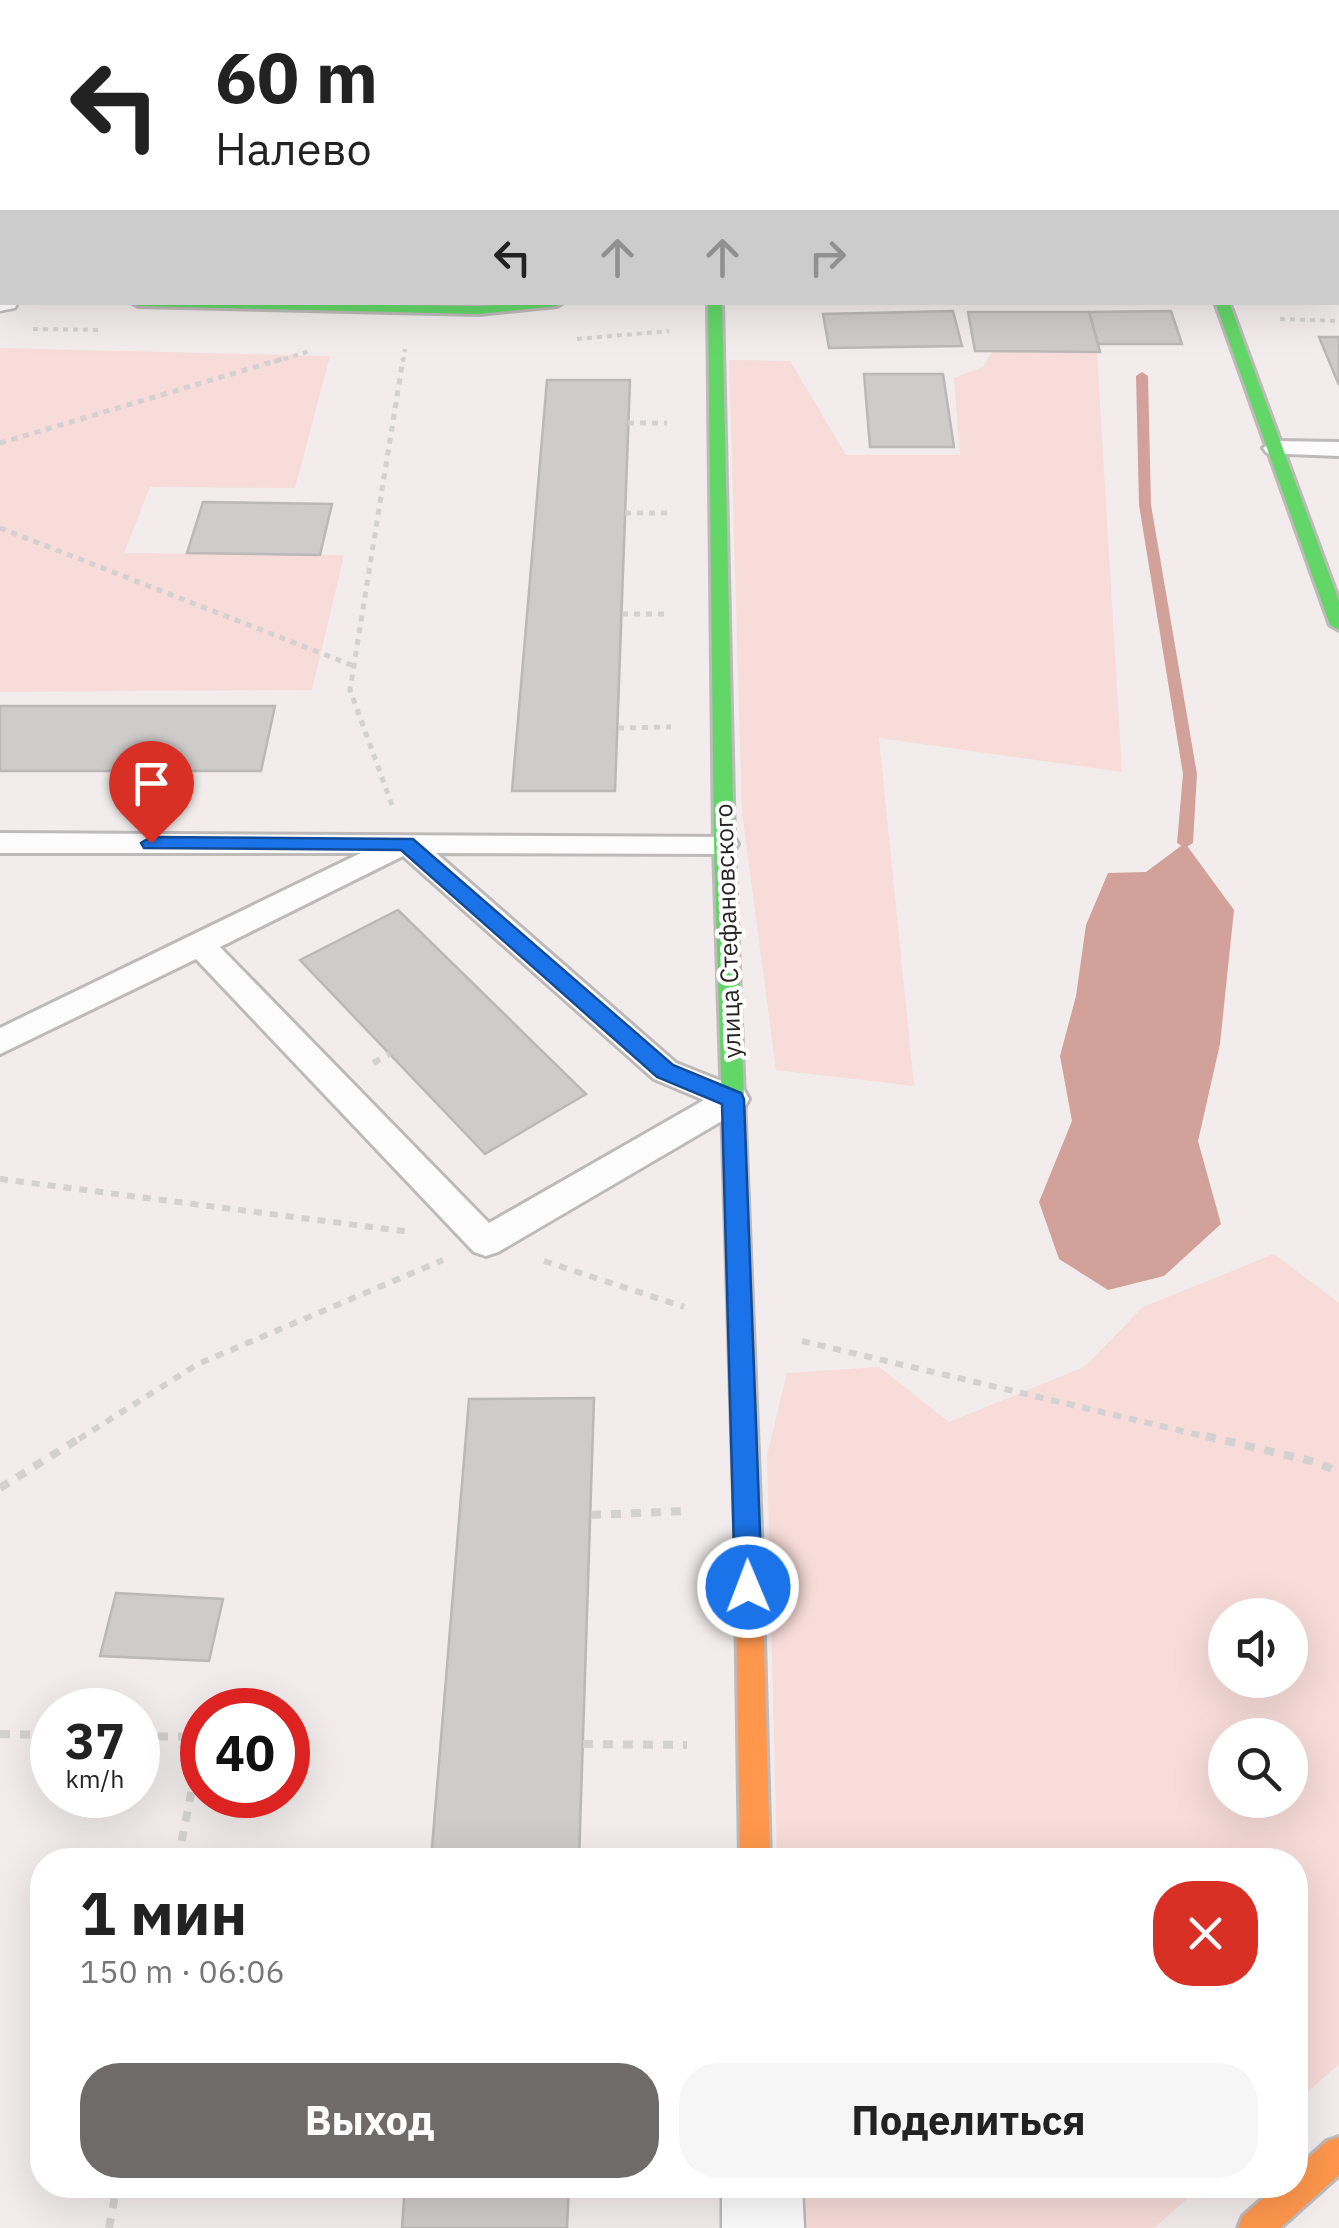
<!DOCTYPE html>
<html lang="ru">
<meta charset="utf-8">
<style>
body{margin:0;font-family:"IBM Plex Sans",sans-serif;background:#f6f6f6;color:#222;height:100vh;display:flex;flex-direction:column;font-size:38px;white-space:nowrap}
*{box-sizing:border-box;margin:0}
p{font-size:32px;color:#767676}
.icon{flex:none;width:55px;height:55px;fill:none;stroke:currentColor;stroke-width:2;stroke-linecap:round;stroke-linejoin:round}
.map{position:relative;flex:1;overflow:hidden}
.drawer{position:absolute;left:30px;top:1848px;width:1278px;height:350px;display:flex;flex-direction:column;background:#fff;border-radius:40px;box-shadow:0 10px 40px #0002}
.drawer>*{flex:none}
.hud{position:absolute;left:0px;top:0px;width:1340px;height:305px;box-shadow:0 10px 40px #0002;background:#fff;color:#222;overflow:hidden}
.controls{position:absolute;left:1208px;top:1598px;display:grid;gap:20px}
.controls a{display:grid;place-items:center;width:100px;height:100px;border-radius:50%;background:#fff;box-shadow:0 10px 40px #0002;font-size:50px}
.speed{position:absolute;left:30px;top:1688px;display:flex;gap:20px;font-size:50px;font-weight:700;text-align:center}
.speed>*{display:grid;place-content:center;width:130px;height:130px;border-radius:50%;background:#fff;box-shadow:0 10px 40px #0002;line-height:1}
.speed small{font-size:25px;font-weight:400}
.speed .limit{border:15px solid #d22;background:#fff;color:#111}
.pin{position:absolute;display:grid;place-items:center;width:85px;height:85px;color:#fff;margin:-102px -42px;border-radius:50% 50% 50% 0;rotate:-45deg;box-shadow:0 0 10px #0007}
.pin .icon{rotate:45deg}
.me{position:absolute;width:110px;margin:-55px;rotate:359deg;stroke-linejoin:round;filter:drop-shadow(0 0 8px #0008)}
.turn{display:flex;align-items:center;gap:35px;height:210px;padding:0 50px;font-size:45px}
.turn .icon{width:130px;height:130px;stroke-width:2.5}
.turn b{display:block;font-size:70px;line-height:85px}
.lanes{display:flex;align-items:center;height:95px;padding:0 50px;background:#0003;justify-content:center;gap:50px;direction:ltr}
.lanes .off{opacity:.35}
.round{display:grid;place-items:center;flex:none;width:105px;height:105px;border-radius:40px;background:#f6f6f6}
.headline{display:flex;align-items:center;justify-content:space-between;height:170px;padding:0 50px}
h1{font-size:60px;font-weight:700;line-height:75px}
.cta{display:flex;gap:20px;margin-top:auto;padding:20px 50px}
.cta a{flex:1;height:115px;border-radius:40px;background:#6f6b6b;color:#fff;font-size:40px;font-weight:700;line-height:115px;text-align:center}
.cta a+a{background:#f6f6f6;color:#222}
.map>svg:first-child{display:block}
</style>
<div class="map">
<svg width="1339" height="2228" viewBox="0 0 1339 2228">
<rect width="100%" height="100%" fill="#f2edec"/>
<g fill="#f7dcd9" fill-rule="evenodd">
<path d="M 0,348 L 330,356 L 295,488 L 150,487 L 124,553 L 344,555 L 312,690 L 0,692 Z"/>
<path d="M 994,349 L 1097,353 L 1122,772 L 879,738 L 914,1086 L 776,1070 L 742,812 L 729,360 L 790,361 L 846,455 L 960,455 L 954,378 L 983,367 Z"/>
<path d="M 1274,1254 L 1339,1303 L 1339,2064 L 1295,2103 L 1295,1860 L 777,1860 L 767,1455 L 787,1373 L 879,1367 L 949,1422 L 1084,1367 L 1143,1307 ZM 1225,1615 L 1290,1615 L 1290,1680 L 1225,1680 ZM 1225,1735 L 1290,1735 L 1290,1800 L 1225,1800 Z"/>
<path d="M 786,2185 L 1203,2185 L 1154,2228 L 787,2228 Z"/>
</g>
<path fill="#d2a19a" d="M 1185,843 L 1234,910 L 1220,1044 L 1198,1141 L 1221,1224 L 1164,1276 L 1108,1290 L 1059,1259 L 1039,1202 L 1072,1121 L 1060,1056 L 1076,996 L 1086,925 L 1108,873 L 1146,872 Z"/>
<g fill="none" stroke-linecap="round" stroke-linejoin="round">
<path fill="#d2a19a" fill-rule="evenodd" d="M 1142,372 L 1148,376 L 1151,505 L 1197,774 L 1193,843 L 1185,848 L 1177,843 L 1183,774 L 1139,505 L 1136,376 Z"/>
</g>
<g fill="#cfcbca" stroke="#bcb8b7" stroke-width="2.5">
<path d="M 953,311 L 962,346 L 829,348 L 823,314 Z"/>
<path d="M 1171,311 L 1182,344 L 1098,344 L 1089,312 Z"/>
<path d="M 968,312 L 1089,312 L 1100,352 L 975,351 Z"/>
<path d="M 1319,337 L 1339,337 L 1339,385 Z"/>
<path d="M 864,374 L 943,374 L 954,447 L 870,447 Z"/>
<path d="M 547,380 L 630,380 L 615,791 L 512,791 Z"/>
<path d="M 203,502 L 332,504 L 320,555 L 187,553 Z"/>
<path d="M 0,706 L 275,706 L 261,771 L 0,771 Z"/>
<path d="M 398,910 L 586,1094 L 485,1154 L 300,960 Z"/>
<path d="M 594,1398 L 579,1860 L 431,1860 L 469,1399 Z"/>
<path d="M 116,1593 L 223,1599 L 209,1661 L 100,1656 Z"/>
<path d="M 405,2185 L 569,2185 L 567,2228 L 402,2228 Z"/>
</g>
<g fill="none" stroke-linecap="round" stroke-linejoin="round">
<defs>
<g id="lane">
<path d="M 257,0 L 287,0 L 288,2 L 258,2 Z"/>
<path d="M 526,0 L 558,0 L 559,2 L 527,2 Z"/>
<rect x="1338" y="136" width="1" height="12"/>
<path d="M 1275,441 L 1339,442 L 1339,456 L 1267,453 L 1263,448 Z"/>
<path d="M 0,833 L 734,837 L 738,844 L 734,851 L 724,854 L 436,853 L 676,1063 L 744,1090 L 749,1099 L 744,1108 L 498,1252 L 486,1256 L 474,1252 L 196,959 L 0,1054 L 0,1028 L 361,853 L 0,853 ZM 403,856 L 654,1079 L 704,1100 L 489,1223 L 220,947 Z"/>
</g>
<g id="street">
<path d="M 0,289 L 2,302 L 18,302 L 15,308 L 0,311 Z"/>
<path d="M 722,2185 L 802,2185 L 804,2228 L 722,2228 Z"/>
</g>
<g id="fast">
<path d="M 131,302 L 479,306 L 564,302 L 557,306 L 479,314 L 138,306 Z"/>
<path d="M 708,302 L 722,302 L 734,844 L 761,1530 L 757,1538 L 748,1542 L 739,1538 L 735,1530 L 714,844 Z"/>
<path d="M 1215,302 L 1229,302 L 1339,601 L 1339,630 L 1330,625 Z"/>
</g>
<g id="slow">
<path d="M 748,1518 L 757,1522 L 761,1530 L 770,1860 L 740,1860 L 735,1530 L 739,1522 Z"/>
<path d="M 1339,2137 L 1339,2175 L 1280,2228 L 1238,2228 L 1243,2216 L 1278,2185 L 1295,2185 L 1295,2170 L 1327,2141 Z"/>
</g>
</defs>
<use href="#lane" stroke="#bebab9" stroke-width="6"/>
<use href="#street" stroke="#bebab9" stroke-width="5"/>
<use href="#fast" stroke="#bebab9" stroke-width="6"/>
<use href="#slow" stroke="#bebab9" stroke-width="6"/>
<g stroke="#d3d1d1" stroke-width="4" stroke-dasharray="5 5" stroke-linecap="butt">
<path d="M 763,303 L 1180,303"/>
<path d="M 1280,319 L 1339,321"/>
<path d="M 33,329 L 100,330"/>
<path d="M 577,339 L 669,331"/>
<path d="M 274,362 L 310,351"/>
<path d="M 403,362 L 405,349"/>
</g>
<g stroke="#d3d1d1" stroke-width="5" stroke-dasharray="6 6" stroke-linecap="butt">
<path d="M 628,423 L 667,423"/>
<path d="M 0,443 L 282,359"/>
<path d="M 625,513 L 669,513"/>
<path d="M 0,528 L 354,666"/>
<path d="M 622,614 L 670,614"/>
<path d="M 618,728 L 671,727"/>
<path d="M 163,804 L 174,771"/>
<path d="M 392,805 L 350,690 L 403,359"/>
</g>
<g stroke="#d3d1d1" stroke-width="6" stroke-dasharray="8 8" stroke-linecap="butt">
<path d="M 373,1063 L 390,1054"/>
<path d="M 0,1179 L 410,1232"/>
<path d="M 544,1261 L 684,1307"/>
<path d="M 802,1341 L 1216,1439"/>
<path d="M 79,1439 L 198,1364 L 443,1260"/>
</g>
<g stroke="#d3d1d1" stroke-width="8" stroke-dasharray="10 10" stroke-linecap="butt">
<path d="M 1206,1436 L 1315,1462 L 1339,1472"/>
<path d="M 0,1488 L 83,1436"/>
<path d="M 591,1515 L 684,1511"/>
<path d="M 0,1734 L 52,1735"/>
<path d="M 138,1736 L 202,1737 L 178,1860"/>
<path d="M 583,1744 L 687,1745"/>
<path d="M 109,2228 L 117,2185"/>
</g>
<use href="#lane" fill="#fdfcfc" fill-rule="evenodd"/>
<use href="#street" fill="#fdfcfc" fill-rule="evenodd"/>
<use href="#fast" fill="#63d668" fill-rule="evenodd"/>
<use href="#slow" fill="#ff974d" fill-rule="evenodd"/>
</g>
<path fill="#1a73e8" stroke="#114b97" stroke-width="2.5" d="M 151,837 L 413,839 L 673,1065 L 741,1093 L 744,1099 L 762,1587 L 758,1596 L 748,1599 L 739,1596 L 735,1587 L 722,1104 L 657,1077 L 401,850 L 144,848 L 141,843 Z"/>
<g text-anchor="middle" dominant-baseline="central" stroke-width="8" stroke-linejoin="round" paint-order="stroke">
<g font-size="25" fill="#292525" stroke="#fff">
<text transform="translate(727 931) rotate(-92)">улица Стефановского</text>
</g>
</g>
</svg>
<div class="controls">
<a><svg class="icon" aria-label="sound" viewBox="0 0 24 24"><path d="M4 9h4l5-4v14l-5-4H4zM17 9q2 3 0 6"/></svg></a>
<a><svg class="icon" aria-label="search" viewBox="0 0 24 24"><circle cx="10" cy="10" r="6"/><path d="M15 15l6 6"/></svg></a>
</div>
<div class="speed"><div>37<small>km/h</small></div><div class="limit">40</div></div>
<div class="pin" style="left:151px;top:843px;background:#d93025"><svg class="icon" aria-label="arrive" viewBox="0 0 24 24"><path d="M6 21V4h12l-3 4 3 4H6"/></svg></div>
<svg class="me" style="left:748px;top:1587px" viewBox="-20 -20 40 40"><circle r="17" fill="#1a73e8" stroke="#fff" stroke-width="3"/><path d="M0-11L8 9 0 5-8 9z" fill="#fff"/></svg>
<div class="hud">
<div class="turn"><svg class="icon" aria-label="left" viewBox="0 0 24 24"><path d="M17 20v-9H6M10 6l-5 5 5 5"/></svg><div><b>60 m</b>Налево</div></div>
<div class="lanes"><svg class="icon" aria-label="left" viewBox="0 0 24 24"><path d="M17 20v-9H6M10 6l-5 5 5 5"/></svg><svg class="icon off" aria-label="ahead" viewBox="0 0 24 24"><path d="M12 20V5M6 11l6-6 6 6"/></svg><svg class="icon off" aria-label="ahead" viewBox="0 0 24 24"><path d="M12 20V5M6 11l6-6 6 6"/></svg><svg class="icon off" aria-label="right" viewBox="0 0 24 24"><path d="M7 20v-9h11M14 6l5 5-5 5"/></svg></div>
</div>
<section class="drawer">
<div class="headline"><div><h1>1 мин</h1><p>150 m · 06:06</p></div><a class="round" style="background:#d93025;color:#fff"><svg class="icon" aria-label="close" viewBox="0 0 24 24"><path d="M6 6l12 12M18 6L6 18"/></svg></a></div>
<div class="cta"><a>Выход</a><a>Поделиться</a></div>
</section>
</div>
